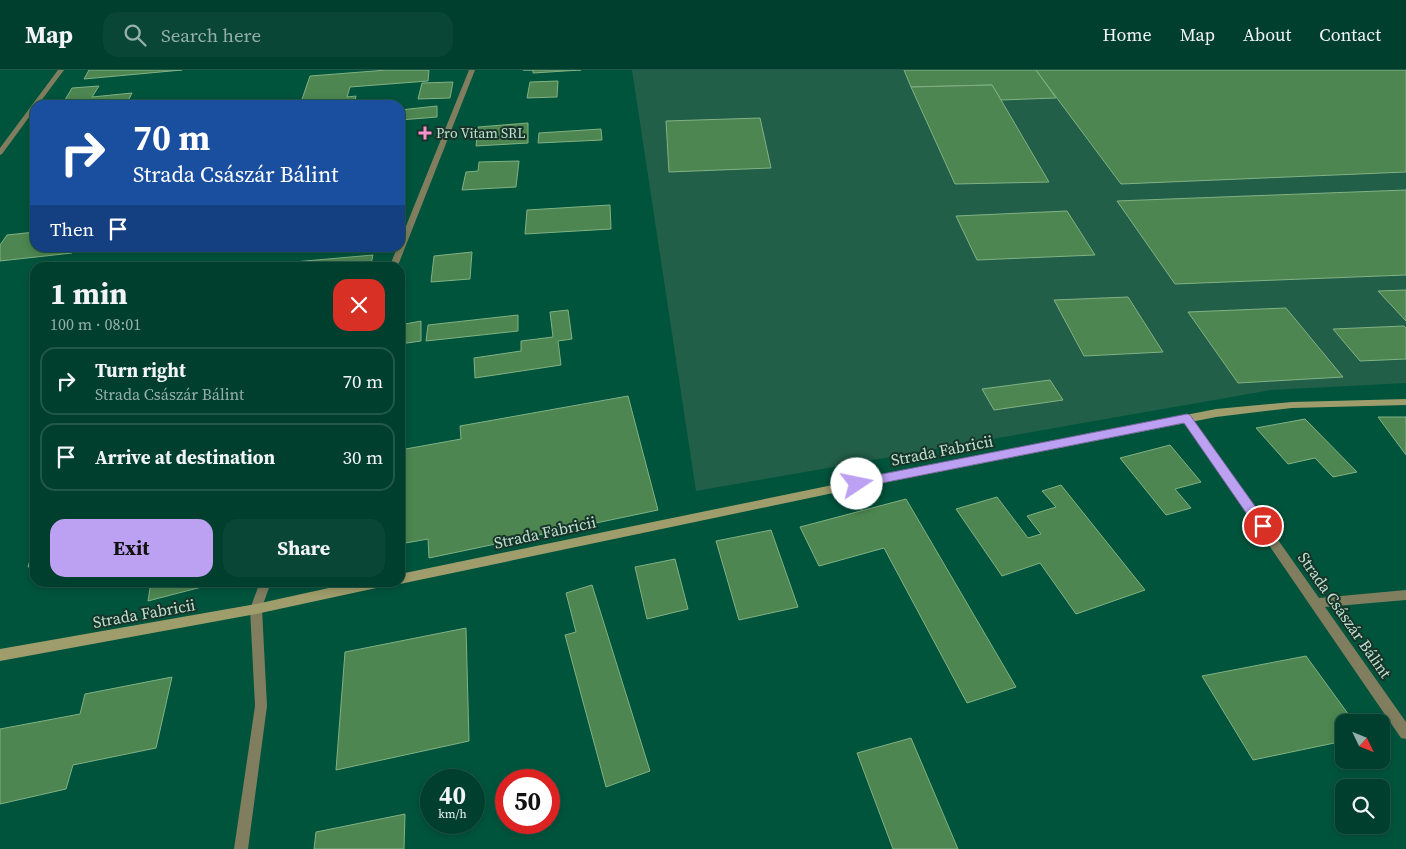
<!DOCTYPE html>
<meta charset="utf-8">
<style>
body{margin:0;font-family:"Source Serif 4",serif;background:#0a4635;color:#f1f3f6;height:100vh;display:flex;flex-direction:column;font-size:19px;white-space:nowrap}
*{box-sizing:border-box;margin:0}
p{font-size:16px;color:#95afaa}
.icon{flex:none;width:28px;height:28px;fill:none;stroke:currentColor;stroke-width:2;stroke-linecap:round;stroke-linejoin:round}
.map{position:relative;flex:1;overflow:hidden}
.details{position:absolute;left:30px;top:192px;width:375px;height:325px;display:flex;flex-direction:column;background:#003f2d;border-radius:15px;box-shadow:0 2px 8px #0003,0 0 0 1px #225849}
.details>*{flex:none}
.top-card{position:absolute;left:30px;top:30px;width:375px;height:152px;border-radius:15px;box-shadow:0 2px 8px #0003,0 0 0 1px #225849;background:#1a4fa0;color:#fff;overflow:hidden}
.needle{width:32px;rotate:133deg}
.buttons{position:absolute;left:1335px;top:644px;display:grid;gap:10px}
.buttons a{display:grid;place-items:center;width:55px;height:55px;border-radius:10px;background:#003f2d;box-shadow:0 2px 8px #0003,0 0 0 1px #225849;font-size:25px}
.speed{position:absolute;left:420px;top:699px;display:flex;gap:10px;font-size:25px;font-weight:700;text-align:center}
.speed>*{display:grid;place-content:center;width:65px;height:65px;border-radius:50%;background:#003f2d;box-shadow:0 2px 8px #0003,0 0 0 1px #225849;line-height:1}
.speed small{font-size:12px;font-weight:400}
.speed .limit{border:8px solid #d22;background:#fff;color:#111}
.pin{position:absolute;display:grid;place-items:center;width:42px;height:42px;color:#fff;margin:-21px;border:2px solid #fff;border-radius:50%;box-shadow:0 1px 5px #0007}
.me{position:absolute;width:55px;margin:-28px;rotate:79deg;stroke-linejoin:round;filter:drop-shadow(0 0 4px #0008)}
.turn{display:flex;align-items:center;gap:18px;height:105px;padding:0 20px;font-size:22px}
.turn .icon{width:65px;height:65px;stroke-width:2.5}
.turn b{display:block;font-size:35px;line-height:42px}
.then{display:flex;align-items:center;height:48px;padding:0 20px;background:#0003;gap:10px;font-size:19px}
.round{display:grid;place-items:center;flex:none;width:52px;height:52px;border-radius:15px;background:#0a4635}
.summary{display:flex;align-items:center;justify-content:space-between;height:85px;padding:0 20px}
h1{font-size:30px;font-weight:700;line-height:38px}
.action{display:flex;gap:10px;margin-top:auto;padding:10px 20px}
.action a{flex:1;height:58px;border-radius:15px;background:#bca0f2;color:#111;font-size:20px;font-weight:700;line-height:58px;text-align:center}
.action a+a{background:#0a4635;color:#f1f3f6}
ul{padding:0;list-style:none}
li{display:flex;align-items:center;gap:15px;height:68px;margin:0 10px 8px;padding:0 10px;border:2px solid #225849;border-radius:15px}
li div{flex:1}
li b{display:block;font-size:19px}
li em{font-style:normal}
header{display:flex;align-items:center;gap:30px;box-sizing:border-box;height:70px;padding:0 25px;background:#003f2d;border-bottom:1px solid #225849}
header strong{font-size:24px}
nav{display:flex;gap:28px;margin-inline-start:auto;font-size:18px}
.search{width:350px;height:45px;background:#0a4635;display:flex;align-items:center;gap:12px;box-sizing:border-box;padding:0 18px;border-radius:15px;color:#95afaa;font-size:19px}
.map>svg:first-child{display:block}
</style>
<header>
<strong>Map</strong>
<div class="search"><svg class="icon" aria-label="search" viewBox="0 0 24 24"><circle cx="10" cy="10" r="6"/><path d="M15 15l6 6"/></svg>Search here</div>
<nav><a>Home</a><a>Map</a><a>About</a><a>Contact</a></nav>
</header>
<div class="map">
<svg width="1406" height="779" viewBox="0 0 1406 779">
<rect width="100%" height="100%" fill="#00543c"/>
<path fill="#225f49" d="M 632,0 L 1406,0 L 1406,313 L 1271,320 L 696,421 Z"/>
<g fill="#4d8651" stroke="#82b184">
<path d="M 89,0 L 182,0 L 84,9 Z"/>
<path d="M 387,0 L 429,0 L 428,11 L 350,17 L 347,27 L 356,26 L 354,35 L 300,35 L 310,6 Z"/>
<path d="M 523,0 L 581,0 L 533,3 L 533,0 Z"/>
<path d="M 904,0 L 1036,0 L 1056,28 L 1001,30 L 992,15 L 911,17 Z"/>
<path d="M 1036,0 L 1406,0 L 1406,102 L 1121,114 Z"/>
<path d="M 558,11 L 557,27 L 527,28 L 530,12 Z"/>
<path d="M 453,12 L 450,28 L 418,29 L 422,13 Z"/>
<path d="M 992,15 L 1001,30 L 1049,112 L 955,114 L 911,17 Z"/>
<path d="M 99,16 L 92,27 L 132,23 L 126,35 L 62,35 L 72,18 Z"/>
<path d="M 437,36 L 437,47 L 400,50 L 400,40 Z"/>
<path d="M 760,48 L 771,98 L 669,102 L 666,51 Z"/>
<path d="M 528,53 L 528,73 L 476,76 L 478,57 Z"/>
<path d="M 601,59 L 602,70 L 538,73 L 539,63 Z"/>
<path d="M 519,91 L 516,117 L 462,120 L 466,102 L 478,101 L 479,92 Z"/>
<path d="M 1406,120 L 1406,205 L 1175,214 L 1117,131 Z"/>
<path d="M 610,135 L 611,159 L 525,164 L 527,140 Z"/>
<path d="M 1067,141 L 1095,185 L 977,190 L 956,146 Z"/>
<path d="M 35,162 L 35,178 L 74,178 L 72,183 L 0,191 L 0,175 L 7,165 Z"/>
<path d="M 335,178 L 377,178 L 334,182 Z"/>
<path d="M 472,182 L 470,209 L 431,212 L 434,186 Z"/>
<path d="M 373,185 L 370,198 L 270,198 L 271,194 Z"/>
<path d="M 1406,220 L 1406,251 L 1378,221 Z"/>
<path d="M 1128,227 L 1163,282 L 1084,286 L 1054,230 Z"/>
<path d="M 1286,238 L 1343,307 L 1238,313 L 1188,242 Z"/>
<path d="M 568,240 L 572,269 L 558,271 L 561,295 L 475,308 L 474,288 L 521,281 L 521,271 L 553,267 L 550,242 Z"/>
<path d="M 518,245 L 518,261 L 426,271 L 428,255 Z"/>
<path d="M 421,251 L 421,271 L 400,274 L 400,255 Z"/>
<path d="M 1404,256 L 1406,258 L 1406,289 L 1360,291 L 1333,259 Z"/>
<path d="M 1050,310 L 1063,330 L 994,340 L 982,319 Z"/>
<path d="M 628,326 L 658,440 L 429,488 L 428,469 L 400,474 L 400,380 L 461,369 L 460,356 Z"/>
<path d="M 1378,347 L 1406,347 L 1406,385 Z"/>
<path d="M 1305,349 L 1357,402 L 1333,407 L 1315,388 L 1288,394 L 1256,358 Z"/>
<path d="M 1170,375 L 1201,412 L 1175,419 L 1191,438 L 1166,445 L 1120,388 Z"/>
<path d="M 1061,415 L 1145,520 L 1076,544 L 1040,493 L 1002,506 L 956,439 L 997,427 L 1028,468 L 1041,464 L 1027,446 L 1056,437 L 1042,421 Z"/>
<path d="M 906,429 L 1016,617 L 967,633 L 884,478 L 819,496 L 800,457 Z"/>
<path d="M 771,460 L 798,537 L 739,550 L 716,471 Z"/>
<path d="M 35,472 L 35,496 L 28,497 Z"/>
<path d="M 675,489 L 688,539 L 647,549 L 635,497 Z"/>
<path d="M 151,512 L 221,512 L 148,531 Z"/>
<path d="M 592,515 L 650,701 L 606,717 L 565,565 L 576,562 L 566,523 Z"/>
<path d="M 466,558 L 469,671 L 336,700 L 345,582 Z"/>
<path d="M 1306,586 L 1354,652 L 1344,652 L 1344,671 L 1253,690 L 1202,606 Z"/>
<path d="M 172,607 L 156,678 L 73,695 L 66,719 L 0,734 L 0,659 L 80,644 L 85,624 Z"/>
<path d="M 911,668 L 958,779 L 893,779 L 857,683 Z"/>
<path d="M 405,744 L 404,779 L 314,779 L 316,762 Z"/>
</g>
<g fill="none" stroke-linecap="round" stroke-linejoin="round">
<path fill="#807e5f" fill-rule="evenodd" d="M 256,534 L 260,535 L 262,539 L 267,636 L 248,779 L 234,779 L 255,636 L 250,539 L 252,535 Z"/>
<g fill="#807e5f" fill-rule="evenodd">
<path d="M 58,0 L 64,0 L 38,35 L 35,35 L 35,39 L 2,84 L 0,85 L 0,78 Z"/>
<path d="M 469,0 L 475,0 L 397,198 L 389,198 L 397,178 L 400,178 L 400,171 Z"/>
<path d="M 1187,344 L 1190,345 L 1319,528 L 1406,520 L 1406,530 L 1325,537 L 1406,652 L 1406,669 L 1401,668 L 1184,351 L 1182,348 L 1184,345 Z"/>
<path d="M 260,512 L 271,512 L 260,543 L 256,544 L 252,543 L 250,539 Z"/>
</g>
<g fill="#9f9d6b" fill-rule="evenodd">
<path d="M 1406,329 L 1406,335 L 1292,338 L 1216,347 L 857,418 L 400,514 L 396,512 L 400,512 L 400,504 L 857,410 L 1216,339 L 1292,332 Z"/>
<path d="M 356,512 L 386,512 L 385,515 L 381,517 L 256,544 L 0,591 L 0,579 L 256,534 Z"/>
</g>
</g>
<path fill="#bca0f2" stroke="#7a689d" d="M 1187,344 L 1190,345 L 1267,453 L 1269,456 L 1267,460 L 1258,460 L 1184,353 L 857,418 L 853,417 L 852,414 L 853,410 L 857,409 Z"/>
<path fill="#f890cb" stroke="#173428" stroke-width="2" d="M422.5 55.5h5v5h5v5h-5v5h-5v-5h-5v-5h5z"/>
<g text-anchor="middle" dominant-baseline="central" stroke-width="4" stroke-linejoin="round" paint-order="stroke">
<g font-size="14" fill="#bfe0d0" stroke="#173428" text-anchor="start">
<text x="436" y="63">Pro Vitam SRL</text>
</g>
<g font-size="16" fill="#bfe0d0" stroke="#173428">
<text transform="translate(942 380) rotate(-11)">Strada Fabricii</text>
<text transform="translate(545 462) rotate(-12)">Strada Fabricii</text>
<text transform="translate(144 543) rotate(-10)">Strada Fabricii</text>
<text transform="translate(1345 545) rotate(55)">Strada Császár Bálint</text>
</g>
</g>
</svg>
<div class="buttons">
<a><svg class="needle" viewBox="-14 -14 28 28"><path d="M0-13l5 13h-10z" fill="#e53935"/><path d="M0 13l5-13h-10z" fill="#95afaa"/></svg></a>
<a><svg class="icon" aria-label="search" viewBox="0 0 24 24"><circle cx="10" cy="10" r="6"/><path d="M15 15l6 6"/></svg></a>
</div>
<div class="speed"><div>40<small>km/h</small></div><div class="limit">50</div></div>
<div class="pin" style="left:1263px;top:456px;background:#d93025"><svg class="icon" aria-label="arrive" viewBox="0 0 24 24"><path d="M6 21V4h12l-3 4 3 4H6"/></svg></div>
<svg class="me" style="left:857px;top:414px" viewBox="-20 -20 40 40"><circle r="19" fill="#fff"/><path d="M0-13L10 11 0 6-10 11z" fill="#bca0f2"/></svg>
<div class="top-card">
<div class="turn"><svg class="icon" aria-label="right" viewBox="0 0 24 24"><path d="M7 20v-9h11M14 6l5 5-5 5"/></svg><div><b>70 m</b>Strada Császár Bálint</div></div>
<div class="then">Then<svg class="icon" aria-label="arrive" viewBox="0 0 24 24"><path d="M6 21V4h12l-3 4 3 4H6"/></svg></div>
</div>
<section class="details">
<div class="summary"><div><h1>1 min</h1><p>100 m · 08:01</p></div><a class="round" style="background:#d93025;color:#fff"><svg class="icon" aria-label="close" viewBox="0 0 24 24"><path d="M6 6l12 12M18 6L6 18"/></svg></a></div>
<ul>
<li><svg class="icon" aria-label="right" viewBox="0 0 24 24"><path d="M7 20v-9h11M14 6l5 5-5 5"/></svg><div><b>Turn right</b><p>Strada Császár Bálint</p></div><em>70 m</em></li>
<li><svg class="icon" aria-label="arrive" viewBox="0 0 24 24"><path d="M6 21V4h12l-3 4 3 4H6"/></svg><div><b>Arrive at destination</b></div><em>30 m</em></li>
</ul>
<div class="action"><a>Exit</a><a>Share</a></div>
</section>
</div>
